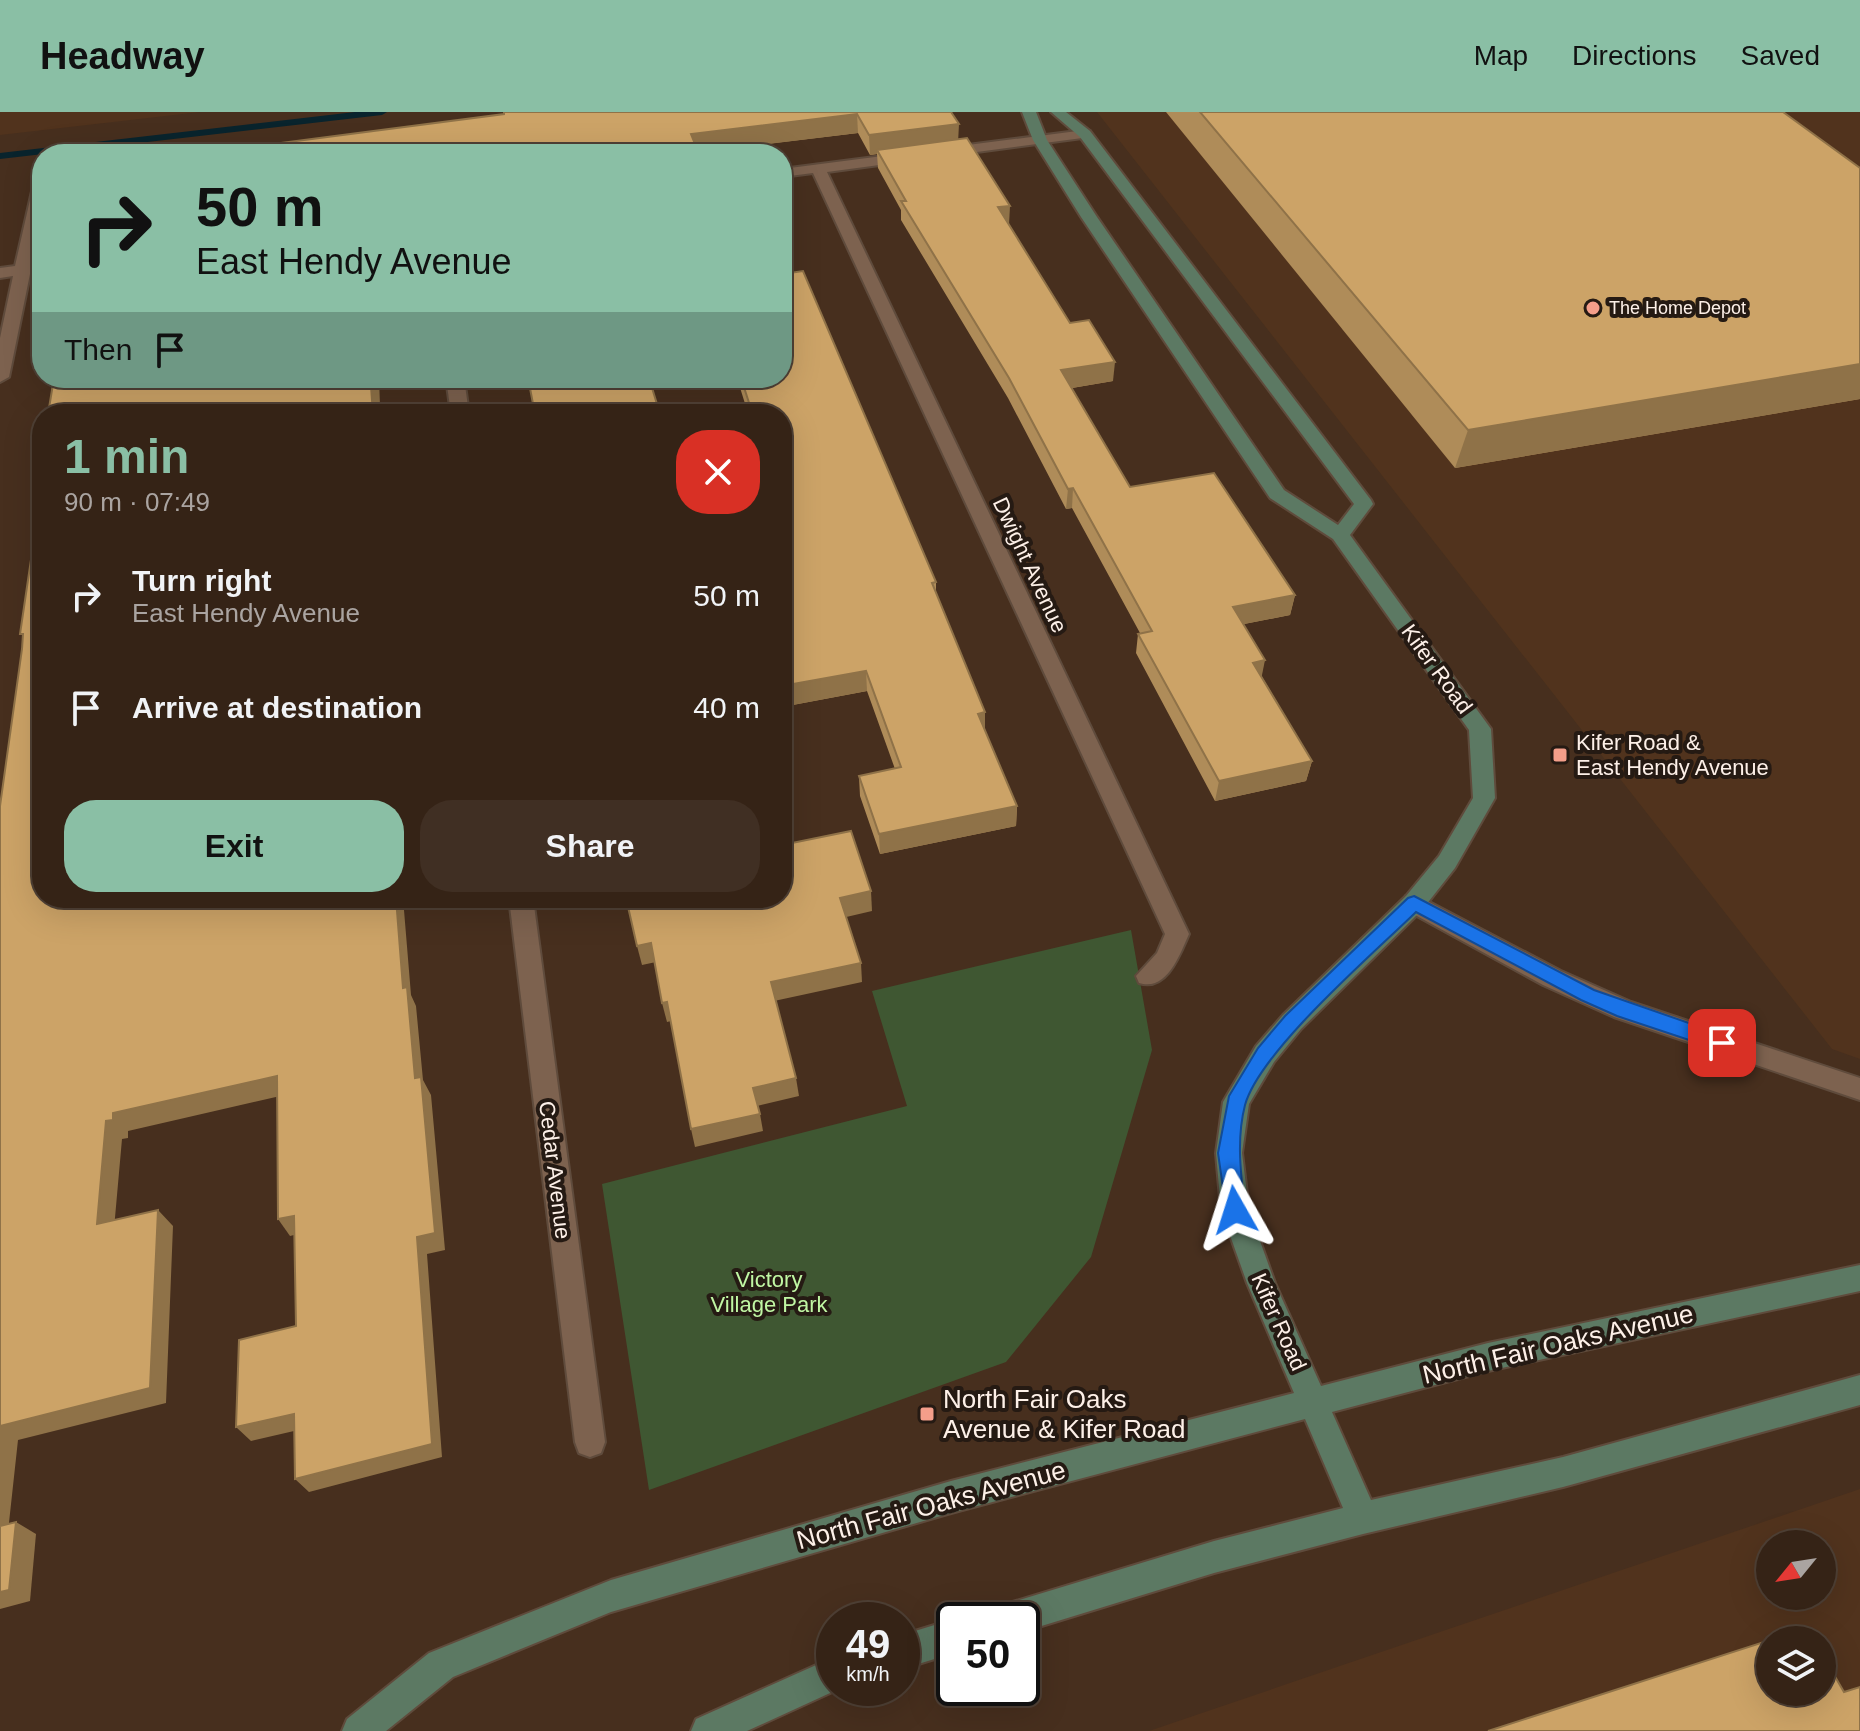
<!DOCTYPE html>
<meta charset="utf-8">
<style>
body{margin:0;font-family:Helvetica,sans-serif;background:#402f23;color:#f1f3f6;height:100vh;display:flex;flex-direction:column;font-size:30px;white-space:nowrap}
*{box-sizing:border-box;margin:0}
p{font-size:26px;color:#aaa4a1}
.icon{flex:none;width:44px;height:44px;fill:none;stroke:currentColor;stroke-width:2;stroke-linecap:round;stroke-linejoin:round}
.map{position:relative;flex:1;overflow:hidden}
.sheet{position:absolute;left:32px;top:292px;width:760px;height:504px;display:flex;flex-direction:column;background:#352316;border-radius:32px;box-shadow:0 8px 32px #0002,0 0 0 2px #4f4035}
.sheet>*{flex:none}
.hud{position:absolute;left:32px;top:32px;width:760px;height:244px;border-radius:32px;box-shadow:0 8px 32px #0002,0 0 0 2px #4f4035;background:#8abfa5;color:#111;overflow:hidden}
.needle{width:52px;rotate:240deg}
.controls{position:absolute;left:1756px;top:1418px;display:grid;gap:16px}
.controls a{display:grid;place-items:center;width:80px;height:80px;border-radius:50%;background:#352316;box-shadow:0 8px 32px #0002,0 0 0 2px #4f4035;font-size:40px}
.speed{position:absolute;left:816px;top:1490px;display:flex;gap:16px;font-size:40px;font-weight:700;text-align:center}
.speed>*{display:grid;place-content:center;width:104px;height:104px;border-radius:50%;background:#352316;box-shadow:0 8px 32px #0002,0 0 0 2px #4f4035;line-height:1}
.speed small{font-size:20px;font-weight:400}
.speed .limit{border:4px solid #111;border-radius:12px;background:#fff;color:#111}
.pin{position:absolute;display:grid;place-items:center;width:68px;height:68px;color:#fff;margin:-34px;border-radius:16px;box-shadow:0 4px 12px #0006}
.me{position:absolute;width:88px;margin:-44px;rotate:354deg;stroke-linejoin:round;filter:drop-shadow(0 0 6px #0008)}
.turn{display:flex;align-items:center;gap:28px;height:168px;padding:0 32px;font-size:36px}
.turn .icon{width:104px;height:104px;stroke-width:2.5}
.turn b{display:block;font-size:56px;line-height:68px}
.then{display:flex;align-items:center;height:76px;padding:0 32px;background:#0003;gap:16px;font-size:30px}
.round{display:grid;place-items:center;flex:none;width:84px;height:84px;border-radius:32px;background:#402f23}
.headline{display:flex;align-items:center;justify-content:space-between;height:136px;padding:0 32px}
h1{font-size:48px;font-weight:600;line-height:60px;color:#8abfa5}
.cta{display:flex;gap:16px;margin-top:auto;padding:16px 32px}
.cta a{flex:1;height:92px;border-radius:32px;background:#8abfa5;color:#111;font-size:32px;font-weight:600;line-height:92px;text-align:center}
.cta a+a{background:#402f23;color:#f1f3f6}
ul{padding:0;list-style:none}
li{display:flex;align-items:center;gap:24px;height:112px;padding:0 32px}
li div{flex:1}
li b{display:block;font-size:30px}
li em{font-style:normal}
header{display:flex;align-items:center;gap:48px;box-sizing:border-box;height:112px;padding:0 40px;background:#8abfa5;color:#111}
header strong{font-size:38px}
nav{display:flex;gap:44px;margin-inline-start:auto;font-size:28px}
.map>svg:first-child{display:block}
</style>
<header>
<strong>Headway</strong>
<nav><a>Map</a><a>Directions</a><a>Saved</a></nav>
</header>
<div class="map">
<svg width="1860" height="1619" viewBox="0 0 1860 1619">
<rect width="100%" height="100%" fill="#472f1e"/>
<g fill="#51331d" fill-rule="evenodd">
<path d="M 0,0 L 200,0 L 0,23 Z"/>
<path d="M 1097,0 L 1860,0 L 1860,947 L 1832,937 Z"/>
<path d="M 1860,1377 L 1860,1619 L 1149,1619 ZM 1770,1432 L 1822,1432 L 1822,1484 L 1770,1484 ZM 1770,1528 L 1822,1528 L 1822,1580 L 1770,1580 Z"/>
</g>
<path fill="#3f5732" d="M 1131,818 L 1152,938 L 1091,1145 L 1006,1250 L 649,1378 L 602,1072 L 907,994 L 872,879 Z"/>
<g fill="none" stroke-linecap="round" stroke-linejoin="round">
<path fill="#09242d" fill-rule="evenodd" d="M 355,0 L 387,0 L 382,3 L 0,47 L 0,41 Z"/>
<defs>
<g id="minor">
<path d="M 1085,18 L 1090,19 L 1090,25 L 827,60 L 1189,822 C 1180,842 1167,880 1139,871 L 1136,864 L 1157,841 L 1165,822 L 813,61 L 782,65 L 782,57 Z"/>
<path d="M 42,62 L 42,102 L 32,153 L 42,151 L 42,161 L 30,162 L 9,265 L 0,270 L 0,226 L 13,164 L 0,166 L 0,156 L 15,154 L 35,66 Z"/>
<path d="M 446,266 L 464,266 L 469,302 L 451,302 Z"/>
<path d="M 509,786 L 533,786 L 605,1330 L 601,1341 L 590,1345 L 579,1341 L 575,1330 Z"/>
</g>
<path id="tertiary" d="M 1414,782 L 1561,859 L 1631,890 L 1860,966 L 1860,988 L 1614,905 L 1543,873 L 1406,798 L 1402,791 L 1406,784 Z"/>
<g id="secondary">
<path d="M 1022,0 L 1036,0 L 1047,28 L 1097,105 L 1284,378 L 1338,413 L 1354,392 L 1080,25 L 1051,0 L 1066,0 L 1090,19 L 1371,388 L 1373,392 L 1350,423 L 1491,617 L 1495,686 L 1455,756 L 1422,798 L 1301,917 L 1274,950 L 1249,992 L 1242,1041 L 1249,1098 L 1275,1171 L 1321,1274 L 1488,1231 L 1860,1153 L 1860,1179 L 1488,1259 L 1332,1300 L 1371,1388 L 1563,1345 L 1860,1263 L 1860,1293 L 1563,1375 L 1363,1422 L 1214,1461 L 1022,1520 L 1022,1508 L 990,1508 L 994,1496 L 1006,1492 L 1214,1429 L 1343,1396 L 1305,1307 L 951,1401 L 611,1500 L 453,1565 L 386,1619 L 342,1619 L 347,1607 L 429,1541 L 611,1468 L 951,1369 L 1294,1281 L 1247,1171 L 1221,1098 L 1216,1041 L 1223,990 L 1256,934 L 1283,903 L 1406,784 L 1439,744 L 1473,686 L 1469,618 L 1333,427 L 1270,386 L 1081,105 L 1033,28 Z"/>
<path d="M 954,1507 L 954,1541 L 902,1557 L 902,1523 Z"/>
<path d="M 834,1545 L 834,1576 L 841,1576 L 747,1619 L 691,1619 L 696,1607 Z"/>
</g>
</defs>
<use href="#minor" stroke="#5f4b3c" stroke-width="4"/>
<use href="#tertiary" stroke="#5f4b3c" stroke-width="4"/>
<use href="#secondary" stroke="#5f4b3c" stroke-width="4"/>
<use href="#minor" fill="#7d624f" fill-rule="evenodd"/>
<use href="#tertiary" fill="#7d624f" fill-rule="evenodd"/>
<use href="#secondary" fill="#5c7963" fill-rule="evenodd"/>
</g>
<g fill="#af8c59">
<path d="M 951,0 L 958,27 L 1009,113 L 1070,211 L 1113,269 L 1072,276 L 1130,375 L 1295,483 L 1290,503 L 1244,512 L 1262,565 L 1312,649 L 1306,669 L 1215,689 L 1136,541 L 1138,522 L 1140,521 L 1072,396 L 1066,397 L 1008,286 L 901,108 L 901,98 L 878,56 L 877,42 L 870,43 L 858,21 L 698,40 L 504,2 Z"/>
<path d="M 1166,0 L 1783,0 L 1860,56 L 1860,287 L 1455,356 Z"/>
<path d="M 790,161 L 936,470 L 936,482 L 985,600 L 985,618 L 1017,694 L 1016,714 L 880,742 L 860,684 L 859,664 L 895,657 L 867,579 L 782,595 L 782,302 L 747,298 L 737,266 L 782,266 Z"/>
</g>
<g fill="#8f7248">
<path d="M 857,2 L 858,21 L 694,41 L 691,22 Z"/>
<path d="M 959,12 L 958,31 L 877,38 L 877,42 L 870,43 L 869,23 Z"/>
<path d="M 1010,94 L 1009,113 L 998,95 Z"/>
<path d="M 1115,250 L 1113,269 L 1060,278 L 1061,258 Z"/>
<path d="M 1860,252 L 1860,287 L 1455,356 L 1468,318 Z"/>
<path d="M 373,266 L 379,266 L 380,294 L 378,295 L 378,302 L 373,302 L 371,274 Z"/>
<path d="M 1073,376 L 1072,396 L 1066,397 L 1068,377 Z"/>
<path d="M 1295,483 L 1290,503 L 1229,515 L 1233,495 Z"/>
<path d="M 1265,548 L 1261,568 L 1253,551 Z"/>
<path d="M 866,559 L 867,579 L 782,595 L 782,574 Z"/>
<path d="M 985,600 L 985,621 L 978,602 Z"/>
<path d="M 1312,649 L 1306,669 L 1215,689 L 1219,669 Z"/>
<path d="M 1017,694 L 1016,714 L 880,742 L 879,722 Z"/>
<path d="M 871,779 L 872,799 L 842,806 L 840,786 Z"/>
<path d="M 396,786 L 403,786 L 411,883 L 416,894 L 423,968 L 431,983 L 445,1138 L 427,1142 L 442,1345 L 309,1380 L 295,1367 L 417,1125 L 415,966 L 403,876 Z"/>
<path d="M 651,831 L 656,850 L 642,853 L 637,834 Z"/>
<path d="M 861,851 L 862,870 L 774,889 L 771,870 Z"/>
<path d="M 667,890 L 671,909 L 667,910 L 662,891 Z"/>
<path d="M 277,964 L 289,982 L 128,1019 L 128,1026 L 122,1027 L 113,1128 L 97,1112 L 106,1009 L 113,1001 Z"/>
<path d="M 796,966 L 799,984 L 757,994 L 753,976 Z"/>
<path d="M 760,1002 L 763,1019 L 695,1035 L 691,1017 Z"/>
<path d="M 158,1098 L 173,1114 L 166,1291 L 18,1328 L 7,1429 L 0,1425 L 0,1314 Z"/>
<path d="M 294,1104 L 306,1120 L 290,1124 L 278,1107 Z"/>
<path d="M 294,1302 L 307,1316 L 251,1329 L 236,1315 Z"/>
<path d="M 16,1410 L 36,1422 L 30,1489 L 0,1497 L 0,1480 Z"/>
</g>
<g fill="#cca367" stroke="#8f7248" stroke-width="2">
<path d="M 504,0 L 951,0 L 959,12 L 869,23 L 857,2 L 691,22 L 699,42 L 197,42 L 504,2 Z"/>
<path d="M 1200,0 L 1783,0 L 1860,56 L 1860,252 L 1468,318 Z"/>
<path d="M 967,26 L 1010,94 L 998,95 L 1070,211 L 1089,208 L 1115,250 L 1061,258 L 1130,375 L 1214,361 L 1295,483 L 1233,495 L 1265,548 L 1253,551 L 1312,649 L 1219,669 L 1138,522 L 1152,519 L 1073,376 L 1068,377 L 1009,266 L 901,89 L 906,89 L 877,38 Z"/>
<path d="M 782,147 L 784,147 L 790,161 L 803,159 L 936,470 L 932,471 L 985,600 L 978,602 L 1017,694 L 879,722 L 859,664 L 901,655 L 866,559 L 782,574 L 782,302 L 721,302 L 751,297 L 741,266 L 782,266 Z"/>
<path d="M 54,266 L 373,266 L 373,274 L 371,274 L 373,302 L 48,302 Z"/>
<path d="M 528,266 L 649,266 L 660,302 L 535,302 Z"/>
<path d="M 42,346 L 42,786 L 396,786 L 403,876 L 407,875 L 415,966 L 421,965 L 435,1121 L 417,1125 L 432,1332 L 295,1367 L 294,1302 L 236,1315 L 239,1228 L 296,1214 L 294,1104 L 278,1107 L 277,964 L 113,1001 L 113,1008 L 106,1009 L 97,1112 L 158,1098 L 150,1276 L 0,1314 L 0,694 L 22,537 L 23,522 L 20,522 L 36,414 L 32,415 Z"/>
<path d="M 851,719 L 871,779 L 840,786 L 861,851 L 771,870 L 796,966 L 753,976 L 760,1002 L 691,1017 L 667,890 L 662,891 L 651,831 L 637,834 L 626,786 L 782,786 L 782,733 Z"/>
<path d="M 16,1410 L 9,1478 L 0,1480 L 0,1414 Z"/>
<path d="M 1807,1516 L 1814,1528 L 1771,1528 Z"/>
<path d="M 1770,1528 L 1770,1580 L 1822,1580 L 1822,1542 L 1844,1580 L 1860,1575 L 1860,1619 L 1488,1619 Z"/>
</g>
<path fill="#1a73e8" stroke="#114b97" stroke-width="2" d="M 1414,784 L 1594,878 L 1729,925 L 1731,931 L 1729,937 L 1722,939 L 1617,904 L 1581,888 L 1416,800 C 1373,842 1260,939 1245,993 C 1236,1028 1241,1063 1245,1098 L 1242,1104 L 1235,1107 L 1227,1104 L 1218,1041 L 1229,984 L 1258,936 L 1285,904 L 1408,786 Z"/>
<g fill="#f49e8a" stroke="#251a13" stroke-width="3">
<circle cx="1593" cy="196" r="8"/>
<rect x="1552" y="635" width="16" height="16" rx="4"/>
<rect x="919" y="1294" width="16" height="16" rx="4"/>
</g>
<g text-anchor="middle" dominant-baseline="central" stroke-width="8" stroke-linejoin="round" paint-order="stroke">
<g font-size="18" fill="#fdf0e8" stroke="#251a13" text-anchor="start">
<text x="1609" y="196">The Home Depot</text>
</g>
<g font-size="22" fill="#fdf0e8" stroke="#251a13">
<text transform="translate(1030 453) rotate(65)">Dwight Avenue</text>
<text transform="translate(1437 557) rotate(54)">Kifer Road</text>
<text transform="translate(555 1058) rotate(83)">Cedar Avenue</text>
<text transform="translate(1279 1210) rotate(66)">Kifer Road</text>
</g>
<g font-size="22" fill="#fdf0e8" stroke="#251a13" text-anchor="start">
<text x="1576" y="630">Kifer Road &amp;<tspan x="1576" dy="25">East Hendy Avenue</tspan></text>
</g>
<g font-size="22" fill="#c0f6a3" stroke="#251a13">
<text x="769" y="1167">Victory<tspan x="769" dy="25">Village Park</tspan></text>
</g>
<g font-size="26" fill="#fdf0e8" stroke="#251a13">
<text transform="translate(1558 1232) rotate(-13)">North Fair Oaks Avenue</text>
<text transform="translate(931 1393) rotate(-15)">North Fair Oaks Avenue</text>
</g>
<g font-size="26" fill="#fdf0e8" stroke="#251a13" text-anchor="start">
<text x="943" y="1287">North Fair Oaks<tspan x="943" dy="30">Avenue &amp; Kifer Road</tspan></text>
</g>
</g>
</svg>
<div class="controls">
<a><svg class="needle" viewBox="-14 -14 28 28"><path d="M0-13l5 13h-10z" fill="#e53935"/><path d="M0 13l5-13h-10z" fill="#aaa4a1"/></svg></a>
<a><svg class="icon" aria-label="layers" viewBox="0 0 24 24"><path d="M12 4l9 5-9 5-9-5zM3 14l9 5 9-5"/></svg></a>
</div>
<div class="speed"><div>49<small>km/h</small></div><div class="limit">50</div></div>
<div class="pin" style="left:1722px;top:931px;background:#d93025"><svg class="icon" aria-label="arrive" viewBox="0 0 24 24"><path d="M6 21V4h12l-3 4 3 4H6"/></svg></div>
<svg class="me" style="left:1235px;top:1098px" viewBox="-20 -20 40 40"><path d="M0-17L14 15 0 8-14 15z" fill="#1a73e8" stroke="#fff" stroke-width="4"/></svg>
<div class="hud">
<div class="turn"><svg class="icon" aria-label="right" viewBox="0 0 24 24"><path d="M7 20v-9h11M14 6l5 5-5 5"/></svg><div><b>50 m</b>East Hendy Avenue</div></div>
<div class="then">Then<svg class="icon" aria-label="arrive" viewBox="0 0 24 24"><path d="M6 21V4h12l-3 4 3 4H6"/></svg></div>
</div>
<section class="sheet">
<div class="headline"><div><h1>1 min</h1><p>90 m · 07:49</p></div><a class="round" style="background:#d93025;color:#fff"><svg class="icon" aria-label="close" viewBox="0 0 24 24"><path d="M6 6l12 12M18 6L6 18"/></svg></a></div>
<ul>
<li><svg class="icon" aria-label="right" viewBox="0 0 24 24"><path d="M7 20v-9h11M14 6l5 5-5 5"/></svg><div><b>Turn right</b><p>East Hendy Avenue</p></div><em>50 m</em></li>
<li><svg class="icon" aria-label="arrive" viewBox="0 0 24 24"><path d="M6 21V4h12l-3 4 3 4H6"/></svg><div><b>Arrive at destination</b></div><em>40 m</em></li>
</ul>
<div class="cta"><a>Exit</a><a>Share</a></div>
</section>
</div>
